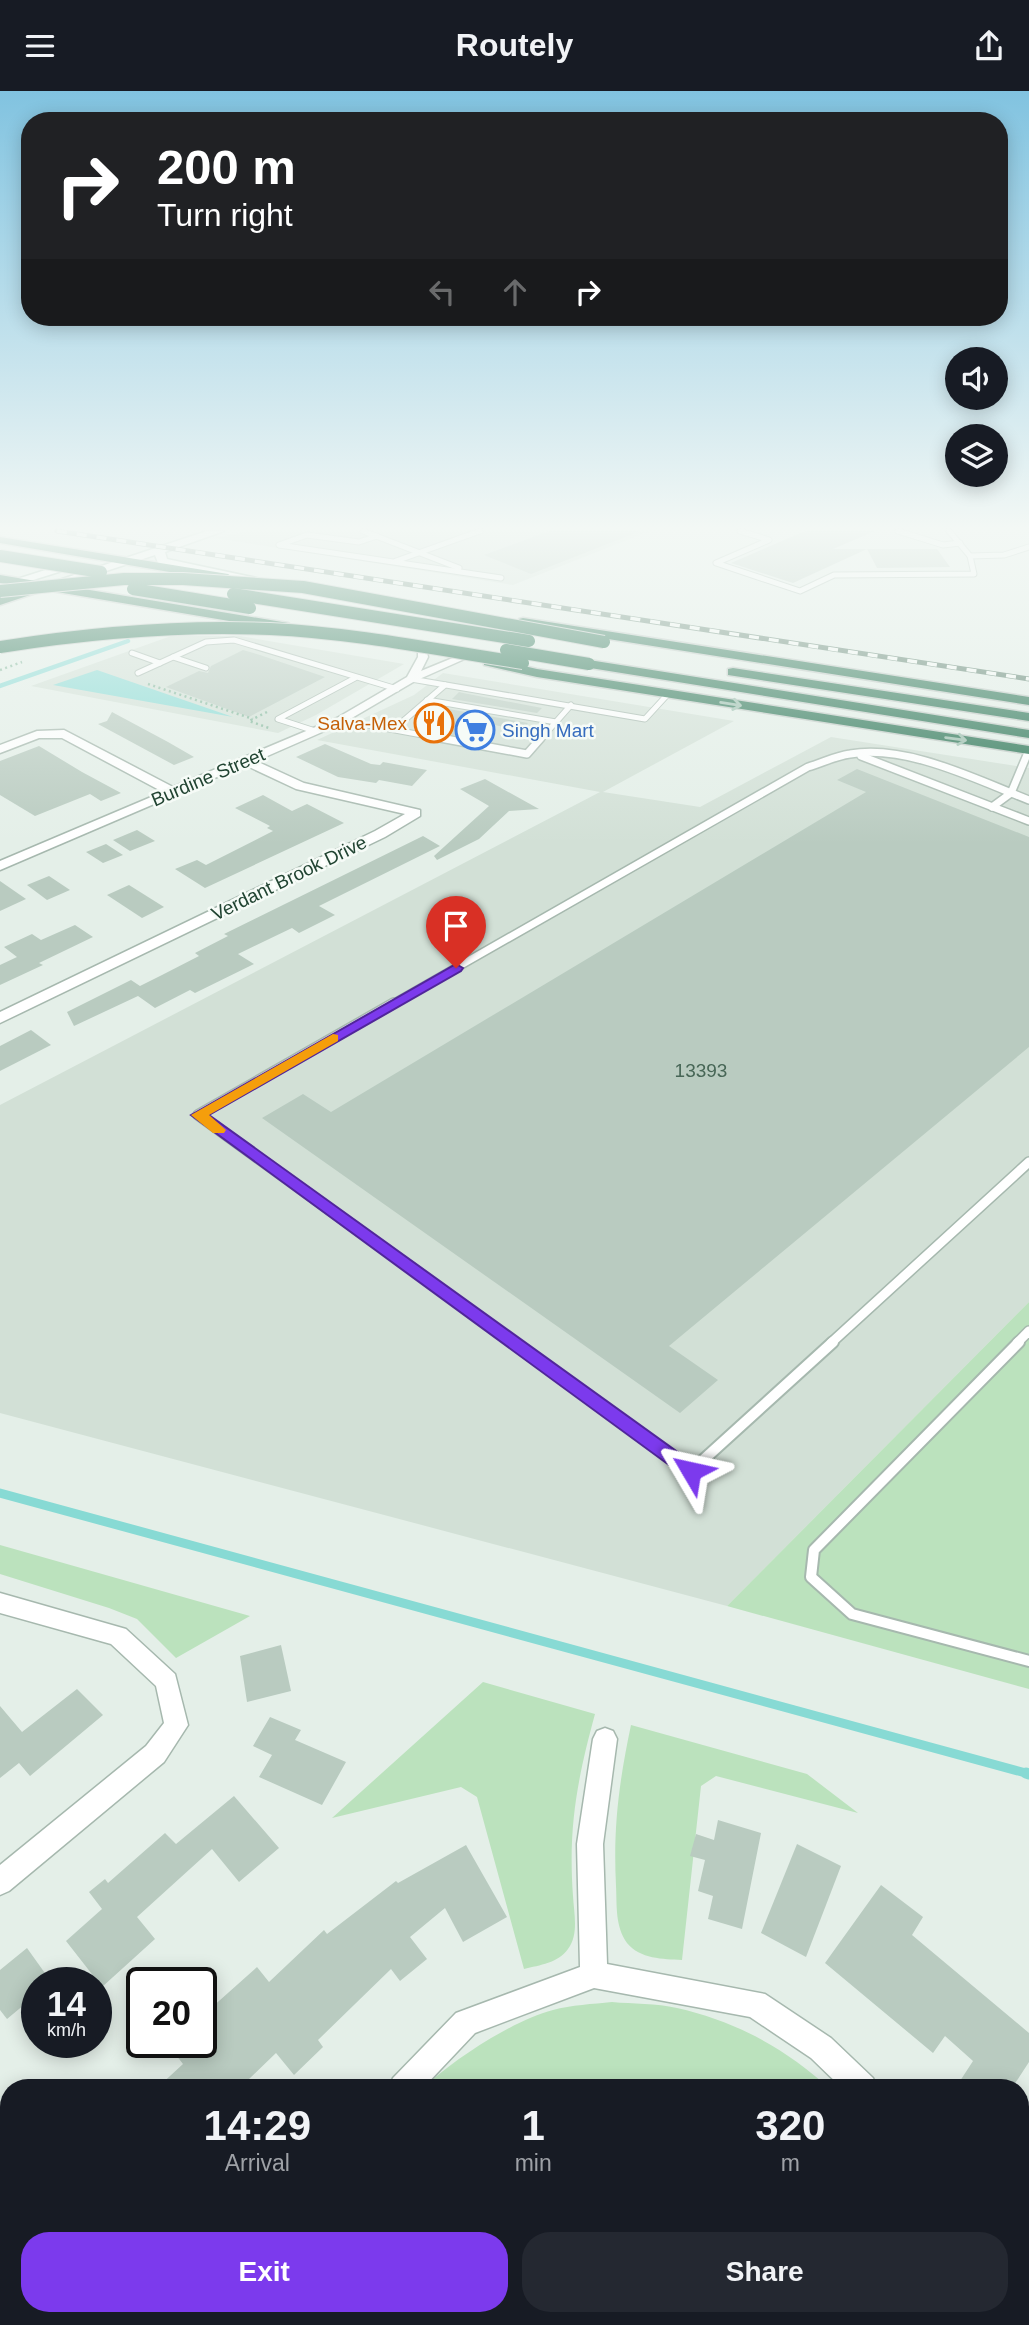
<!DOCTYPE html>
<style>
body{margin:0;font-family:Helvetica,sans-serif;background:#242831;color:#f1f3f6;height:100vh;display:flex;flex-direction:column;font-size:26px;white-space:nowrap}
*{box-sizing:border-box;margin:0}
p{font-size:23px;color:#9ea1a6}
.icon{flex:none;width:38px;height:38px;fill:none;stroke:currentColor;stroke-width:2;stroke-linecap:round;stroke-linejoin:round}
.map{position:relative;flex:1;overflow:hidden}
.drawer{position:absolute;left:0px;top:1988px;width:1029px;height:247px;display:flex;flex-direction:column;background:#171b24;border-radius:28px 28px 0 0;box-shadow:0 4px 18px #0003}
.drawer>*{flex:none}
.guide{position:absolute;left:21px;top:21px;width:987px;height:214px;border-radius:28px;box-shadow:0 4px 18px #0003;background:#202124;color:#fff;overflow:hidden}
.buttons{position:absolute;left:945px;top:256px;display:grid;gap:14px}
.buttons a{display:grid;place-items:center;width:63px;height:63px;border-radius:50%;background:#171b24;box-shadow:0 4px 18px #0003;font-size:35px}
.speed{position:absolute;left:21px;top:1876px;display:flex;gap:14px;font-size:35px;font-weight:700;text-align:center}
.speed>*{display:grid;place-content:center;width:91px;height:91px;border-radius:50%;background:#171b24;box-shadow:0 4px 18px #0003;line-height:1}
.speed small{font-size:18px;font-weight:400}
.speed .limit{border:4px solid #111;border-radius:10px;background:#fff;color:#111}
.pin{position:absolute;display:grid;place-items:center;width:60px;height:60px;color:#fff;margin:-72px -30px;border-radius:50% 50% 50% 0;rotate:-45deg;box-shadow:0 0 7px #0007}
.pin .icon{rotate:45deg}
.me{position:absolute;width:77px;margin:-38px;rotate:306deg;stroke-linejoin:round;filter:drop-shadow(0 0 5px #0008)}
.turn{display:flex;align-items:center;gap:24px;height:147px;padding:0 21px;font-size:32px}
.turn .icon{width:91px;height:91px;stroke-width:2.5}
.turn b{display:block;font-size:49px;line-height:60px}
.lanes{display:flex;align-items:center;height:66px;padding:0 21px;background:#0003;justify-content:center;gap:35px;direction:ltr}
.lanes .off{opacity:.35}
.eta{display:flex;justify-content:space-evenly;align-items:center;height:119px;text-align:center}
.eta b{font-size:42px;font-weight:600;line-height:49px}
.button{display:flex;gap:14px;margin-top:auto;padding:14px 21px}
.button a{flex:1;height:80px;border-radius:28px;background:#7c3aed;color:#fff;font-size:28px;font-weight:600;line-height:80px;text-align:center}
.button a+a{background:#242831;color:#f1f3f6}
header{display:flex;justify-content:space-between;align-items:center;height:91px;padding:0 21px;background:#171b24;font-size:32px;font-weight:600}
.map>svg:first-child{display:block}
</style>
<header><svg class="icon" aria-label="menu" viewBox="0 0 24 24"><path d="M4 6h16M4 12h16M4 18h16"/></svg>Routely<svg class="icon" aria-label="share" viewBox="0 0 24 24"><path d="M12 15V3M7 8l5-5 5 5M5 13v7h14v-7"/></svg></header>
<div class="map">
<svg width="1029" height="2234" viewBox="0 0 1029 2234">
<rect width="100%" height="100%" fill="#e4efe8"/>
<g fill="#d2e0d6">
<path d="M 248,440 L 650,440 L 513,494 L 215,447 Z"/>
<path d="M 171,545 L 240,545 L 404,573 L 316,624 L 278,642 L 31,595 Z"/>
<path d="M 443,582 L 734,630 L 603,701 L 700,716 L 831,646 L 1029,677 L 1029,1211 L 727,1515 L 0,1322 L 0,1014 L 600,701 L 317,649 L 414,604 Z"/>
</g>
<g fill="#bbe2bd">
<path d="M 1029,1211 L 1029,1598 L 727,1515 Z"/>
<path d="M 0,1454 L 250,1525 L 176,1567 L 137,1528 L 109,1517 L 0,1483 Z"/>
<path d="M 483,1591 L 595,1623 C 577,1689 568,1737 573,1805 C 574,1823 579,1843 568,1858 C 558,1872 540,1874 524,1878 L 477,1706 L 461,1696 L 332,1727 Z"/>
<path d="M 631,1634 L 807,1683 L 858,1722 L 716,1685 L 701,1695 L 682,1869 C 663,1868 640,1868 627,1852 C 615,1835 617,1815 616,1795 C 613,1736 619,1691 631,1634 Z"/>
<path d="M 612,1911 C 633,1913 656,1912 677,1917 C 735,1930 785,1957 829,1997 L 423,1997 C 454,1968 512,1930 553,1919 C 571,1914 593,1913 612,1911 Z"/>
<path d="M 517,2226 L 827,2226 L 822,2234 L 513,2234 Z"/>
</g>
<g fill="#87dad4">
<path d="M 97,579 L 233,626 L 53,594 Z"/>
<path d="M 571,2226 L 743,2226 L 742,2234 L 569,2234 Z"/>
</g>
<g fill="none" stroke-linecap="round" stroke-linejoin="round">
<path stroke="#87dad4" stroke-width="4.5" d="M 0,595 L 128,550"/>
<path stroke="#87dad4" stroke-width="9" d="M 0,1402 L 1029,1683"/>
<path stroke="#87dad4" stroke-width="11" d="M 1026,1682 L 1029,1683"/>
</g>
<g fill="#b9cbc0">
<path d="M 549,440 L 638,440 L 638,441 L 531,483 L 484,464 Z"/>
<path d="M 805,440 L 875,440 L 833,458 L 937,458 L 950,476 L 877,477 L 867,458 L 793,492 L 731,472 Z"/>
<path d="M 243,559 L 260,564 L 325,586 L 249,626 L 166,596 L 199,580 L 208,582 L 211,575 Z"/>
<path d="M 459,601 L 463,602 L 542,617 L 537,622 L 452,608 Z"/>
<path d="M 443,617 L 528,632 L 521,640 L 495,634 L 483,649 L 418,638 L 434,621 L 438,621 Z"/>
<path d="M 112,621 L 168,651 L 194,666 L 174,674 L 98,633 L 107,630 Z"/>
<path d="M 325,653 L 371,673 L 380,674 L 383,671 L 427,679 L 412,695 L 379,689 L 376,692 L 338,686 L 296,666 Z"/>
<path d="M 39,655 L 82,681 L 121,702 L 101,710 L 90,703 L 35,725 L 0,704 L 0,670 Z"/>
<path d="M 857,678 L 1029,746 L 1029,956 L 669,1255 L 718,1289 L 680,1322 L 262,1027 L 303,1003 L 331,1021 L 866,701 L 837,689 Z"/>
<path d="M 485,688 L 539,718 L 509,720 L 479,748 L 437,769 L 434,765 L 489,715 L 460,698 Z"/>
<path d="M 263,704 L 292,720 L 307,713 L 344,732 L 205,797 L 175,778 L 197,769 L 206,774 L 273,740 L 267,737 L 270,735 L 235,717 Z"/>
<path d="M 137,739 L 155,750 L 130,760 L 113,749 Z"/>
<path d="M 423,745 L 440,755 L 319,815 L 335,824 L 299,842 L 292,837 L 238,863 L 254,873 L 195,902 L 190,899 L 155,917 L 138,905 L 74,935 L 67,921 L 131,889 L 140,895 L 162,884 L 199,865 L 195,862 L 228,845 L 224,843 Z"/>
<path d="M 106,753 L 123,764 L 103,772 L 86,761 Z"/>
<path d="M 49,785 L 70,799 L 47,809 L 27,794 Z"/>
<path d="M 0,790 L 26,808 L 0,820 Z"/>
<path d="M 129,794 L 164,816 L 142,827 L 107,804 Z"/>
<path d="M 75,834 L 93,846 L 39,872 L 43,874 L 0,894 L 0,874 L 17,866 L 4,856 L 32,843 L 41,849 Z"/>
<path d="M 31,939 L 51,954 L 0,980 L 0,955 Z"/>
<path d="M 281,1554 L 291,1600 L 247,1611 L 240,1565 Z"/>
<path d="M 77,1598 L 103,1624 L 30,1685 L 19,1672 L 0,1687 L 0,1615 L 22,1641 Z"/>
<path d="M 270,1626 L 301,1639 L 295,1649 L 346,1671 L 322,1714 L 259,1686 L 272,1664 L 253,1655 Z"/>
<path d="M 234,1705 L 279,1757 L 239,1791 L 212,1758 L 137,1826 L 155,1848 L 102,1896 L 66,1850 L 102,1818 L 89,1801 L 105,1788 L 108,1792 L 165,1742 L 176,1753 Z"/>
<path d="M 718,1729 L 761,1742 L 742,1838 L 708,1828 L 713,1805 L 698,1800 L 705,1769 L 690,1765 L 696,1743 L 714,1749 Z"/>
<path d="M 797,1753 L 841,1775 L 806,1866 L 761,1842 Z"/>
<path d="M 466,1754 L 507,1826 L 463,1851 L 445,1817 L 410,1846 L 427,1868 L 400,1890 L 391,1878 L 318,1949 L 323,1956 L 294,1984 L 276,1962 L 249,1988 L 256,1997 L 157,1997 L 183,1973 L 166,1951 L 201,1951 L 201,1926 L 257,1876 L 269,1891 L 324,1839 L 327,1843 L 396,1790 L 398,1792 Z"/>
<path d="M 881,1794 L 923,1826 L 912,1844 L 1029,1942 L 1029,1971 L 1012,1997 L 968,1997 L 960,1990 L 973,1970 L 945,1945 L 933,1962 L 825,1872 Z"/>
<path d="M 27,1857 L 52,1892 L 37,1892 L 37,1903 L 7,1928 L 0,1919 L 0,1879 Z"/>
</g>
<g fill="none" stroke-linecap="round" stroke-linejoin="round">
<defs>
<g id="lane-far3">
<path d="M 363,440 L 459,477"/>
<path d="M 740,440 L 769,449 L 716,472 L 800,500 L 834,484 L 974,483 L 970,465 L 1004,464 L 1029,456"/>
<path d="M 898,440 L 943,454 L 960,452"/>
<path d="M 949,440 L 970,465"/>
<path d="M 377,445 L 359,451 L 307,444 L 279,454 L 501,487"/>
<path d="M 396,470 L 480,440"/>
<path d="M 132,562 L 160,572"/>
<path d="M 173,566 L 206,577"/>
<path d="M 138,582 L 206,551 L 234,549 L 397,598"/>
<path d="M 411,588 L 645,628 L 668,603"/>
<path d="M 427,609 L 556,631"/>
<path d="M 341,629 L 449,649"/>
<path d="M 394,638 L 445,594"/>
<path d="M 315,640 L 278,628 L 355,587"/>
<path d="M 540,649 L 571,614"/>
</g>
<g id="lane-far2">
<path d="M 440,647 L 527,663 L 541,647"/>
<path d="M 861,665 L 1029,730"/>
<path d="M 992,716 L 1011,702 L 1029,659"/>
<path d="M 391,914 L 808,676 C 822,672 835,665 850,663 C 907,653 977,689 1029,709"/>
</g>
<g id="lane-far1">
<path d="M 394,912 L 198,1024 L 514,1252"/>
<path d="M 831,1252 L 1029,1071"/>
<path d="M 1017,1252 L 1029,1240"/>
</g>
<g id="lane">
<path d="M 512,1251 L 691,1380 L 833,1251"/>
<path d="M 1019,1251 L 814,1459 L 811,1486 L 852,1523 L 1029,1570"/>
</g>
<g id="street">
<path d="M 418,557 L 426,557 L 428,566 L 421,580 L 460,564 L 469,566 L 415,590 L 345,631 L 256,670 L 304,692 L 420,719 L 420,725 L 385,746 L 0,932 L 0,921 L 375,740 L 405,723 L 296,698 L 245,674 L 0,779 L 0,770 L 163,701 L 62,647 L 39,647 L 0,662 L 0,654 L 37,640 L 64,639 L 173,696 L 337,627 L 407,586 L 418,566 Z"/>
<path d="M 0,1502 L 126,1538 L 175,1583 L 188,1634 L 164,1671 L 9,1800 L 0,1804 L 0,1774 L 146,1655 L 164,1632 L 156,1595 L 111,1553 L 0,1522 Z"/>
<path d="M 605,1637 L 613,1640 L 617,1648 L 603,1753 L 607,1873 L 765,1903 L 831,1947 L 873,1987 L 877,1997 L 842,1997 L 811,1967 L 750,1926 L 594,1897 L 475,1942 L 423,1997 L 389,1997 L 393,1987 L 456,1922 L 580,1876 L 577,1753 L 593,1648 L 597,1640 Z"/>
<path d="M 1020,2127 L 1029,2131 L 1029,2165 L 1020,2161 Z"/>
<path d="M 161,2226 L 197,2226 L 193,2234 L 157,2234 Z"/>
</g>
<g id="secondary">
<path d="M 207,440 L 224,440 L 165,461 L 167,468 L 266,489 L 266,495 L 158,472 L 155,464 L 48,499 L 38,496 Z"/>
<path d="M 61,474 L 67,477 L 65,479 L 17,494 L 11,490 Z"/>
</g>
<g id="highway">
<path d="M 0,446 L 228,483 L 234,487 L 228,491 L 0,452 Z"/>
<path d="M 0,484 L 288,532 L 294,536 L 288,540 L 45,499 L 0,514 L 0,506 L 29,496 L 0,492 Z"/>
<path d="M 523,527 L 1029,606 L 1029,614 L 519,534 L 519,528 Z"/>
<path d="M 489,567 L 537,578 L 1029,655 L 1029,663 L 537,586 L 484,574 L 484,568 Z"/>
<path d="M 589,569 L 1029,639 L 1029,647 L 584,576 L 584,570 Z"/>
<path d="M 733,577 L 1029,622 L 1029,630 L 728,584 L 728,578 Z"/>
</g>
</defs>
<use href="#lane-far3" stroke="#a6b8ae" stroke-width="7"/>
<use href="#lane-far2" stroke="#a6b8ae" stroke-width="10"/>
<use href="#lane-far1" stroke="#a6b8ae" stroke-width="12"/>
<use href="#lane" stroke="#a6b8ae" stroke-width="14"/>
<use href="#street" stroke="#a6b8ae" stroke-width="3"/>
<use href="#secondary" stroke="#a4bfb0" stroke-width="3"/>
<use href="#highway" stroke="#c1cbc6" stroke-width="3"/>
<g stroke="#81b69a" stroke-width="2.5" stroke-dasharray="2 3.5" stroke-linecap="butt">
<path d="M 0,579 L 22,571"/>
<path d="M 148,593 L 253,628"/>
<path d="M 267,621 L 249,630 L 269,637"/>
</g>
<use href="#lane-far3" stroke="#fff" stroke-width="5"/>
<use href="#lane-far2" stroke="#fff" stroke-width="7"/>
<use href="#lane-far1" stroke="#fff" stroke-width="9"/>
<use href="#lane" stroke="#fff" stroke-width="10"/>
<use href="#street" fill="#fff" fill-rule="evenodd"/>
<use href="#secondary" fill="#fff" fill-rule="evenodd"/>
<use href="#highway" fill="#297353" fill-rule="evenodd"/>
<defs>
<path id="rail" d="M 57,440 L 1029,588"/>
</defs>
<use href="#rail" stroke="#5c7f6d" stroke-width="5"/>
<use href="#rail" stroke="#f6fbf7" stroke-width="3.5" stroke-dasharray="10" stroke-linecap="butt"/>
<defs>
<g id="highway-bridge">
<path d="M 0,465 L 101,481"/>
<path d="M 133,498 L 250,517"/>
<path d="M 0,500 L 124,488 L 183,488 L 303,496 L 604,551"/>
<path d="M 233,503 L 529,550"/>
<path d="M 0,556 C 89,542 180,534 270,538 C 355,542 439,559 523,572"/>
<path d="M 506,559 L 589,573"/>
</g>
</defs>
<use href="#highway-bridge" stroke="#c1cbc6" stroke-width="14" stroke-linecap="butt"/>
<use href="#highway-bridge" stroke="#297353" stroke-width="12"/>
</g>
<defs><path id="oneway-shaft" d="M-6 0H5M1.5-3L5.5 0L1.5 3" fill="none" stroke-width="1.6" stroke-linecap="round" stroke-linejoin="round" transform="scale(1.75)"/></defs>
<g stroke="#9abead">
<use href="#oneway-shaft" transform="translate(731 613) rotate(9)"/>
<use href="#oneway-shaft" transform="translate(956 648) rotate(8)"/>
</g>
<linearGradient id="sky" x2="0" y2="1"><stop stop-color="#81c3e0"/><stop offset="0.58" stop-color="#f3f8f5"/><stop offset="1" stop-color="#f3f8f5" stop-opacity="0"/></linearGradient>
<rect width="1029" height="753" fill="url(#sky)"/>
<path fill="#7c3aed" stroke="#51269a" stroke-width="2" d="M 456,873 L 463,877 L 461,880 L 209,1024 L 697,1375 L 700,1380 L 697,1385 L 691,1388 L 684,1385 L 191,1024 Z"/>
<path fill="#f59e0b" d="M 333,943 L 338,944 L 338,950 L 209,1024 L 226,1039 L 224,1042 L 213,1042 L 191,1024 Z"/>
<defs>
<symbol id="restaurant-ring" viewBox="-11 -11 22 22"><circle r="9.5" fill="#f6fbf7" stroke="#e8710a" stroke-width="1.5"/><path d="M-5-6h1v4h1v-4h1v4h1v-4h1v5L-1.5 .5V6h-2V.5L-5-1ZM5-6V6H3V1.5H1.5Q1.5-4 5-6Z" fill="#e8710a"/></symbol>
<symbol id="supermarket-ring" viewBox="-11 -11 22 22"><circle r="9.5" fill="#f6fbf7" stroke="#3f7fe0" stroke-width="1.5"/><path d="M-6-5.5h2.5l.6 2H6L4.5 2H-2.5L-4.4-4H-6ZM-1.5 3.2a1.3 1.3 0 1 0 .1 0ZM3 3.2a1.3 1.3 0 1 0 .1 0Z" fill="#3f7fe0"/></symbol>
</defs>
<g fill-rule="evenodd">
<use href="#restaurant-ring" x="412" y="610" width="44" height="44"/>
<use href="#supermarket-ring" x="453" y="617" width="44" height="44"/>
</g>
<g text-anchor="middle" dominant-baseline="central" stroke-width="5" stroke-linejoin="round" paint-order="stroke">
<g font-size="19" fill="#c56008" stroke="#f6fbf7" text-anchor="end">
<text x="407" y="632">Salva-Mex</text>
</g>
<g font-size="19" fill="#366cbe" stroke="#f6fbf7" text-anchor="start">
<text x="502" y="639">Singh Mart</text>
</g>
<g font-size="19" fill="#214432" stroke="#f6fbf7">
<text transform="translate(208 686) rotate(-23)">Burdine Street</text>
<text transform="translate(289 787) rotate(-26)">Verdant Brook Drive</text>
</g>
<g font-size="19" fill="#476656">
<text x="701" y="979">13393</text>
</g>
</g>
</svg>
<div class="buttons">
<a><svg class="icon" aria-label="sound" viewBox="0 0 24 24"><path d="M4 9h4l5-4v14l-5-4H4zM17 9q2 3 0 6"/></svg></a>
<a><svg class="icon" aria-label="layers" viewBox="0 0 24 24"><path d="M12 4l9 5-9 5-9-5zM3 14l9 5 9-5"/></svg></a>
</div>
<div class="speed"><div>14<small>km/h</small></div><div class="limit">20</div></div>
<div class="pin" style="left:456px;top:877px;background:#d93025"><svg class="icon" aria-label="arrive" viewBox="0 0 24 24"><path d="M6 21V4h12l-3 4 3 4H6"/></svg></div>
<svg class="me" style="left:691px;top:1380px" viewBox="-20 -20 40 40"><path d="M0-17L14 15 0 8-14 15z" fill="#7c3aed" stroke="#fff" stroke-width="4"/></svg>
<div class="guide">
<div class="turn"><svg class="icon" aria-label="right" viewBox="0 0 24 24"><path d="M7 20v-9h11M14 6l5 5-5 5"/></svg><div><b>200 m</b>Turn right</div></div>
<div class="lanes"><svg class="icon off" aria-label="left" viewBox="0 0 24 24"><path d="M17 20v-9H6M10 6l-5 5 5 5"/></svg><svg class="icon off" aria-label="ahead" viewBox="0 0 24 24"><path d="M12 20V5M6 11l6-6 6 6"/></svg><svg class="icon" aria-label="right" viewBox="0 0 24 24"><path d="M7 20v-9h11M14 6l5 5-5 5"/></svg></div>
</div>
<section class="drawer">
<div class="eta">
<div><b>14:29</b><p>Arrival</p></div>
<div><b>1</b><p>min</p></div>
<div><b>320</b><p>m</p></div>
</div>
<div class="button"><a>Exit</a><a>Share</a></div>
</section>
</div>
